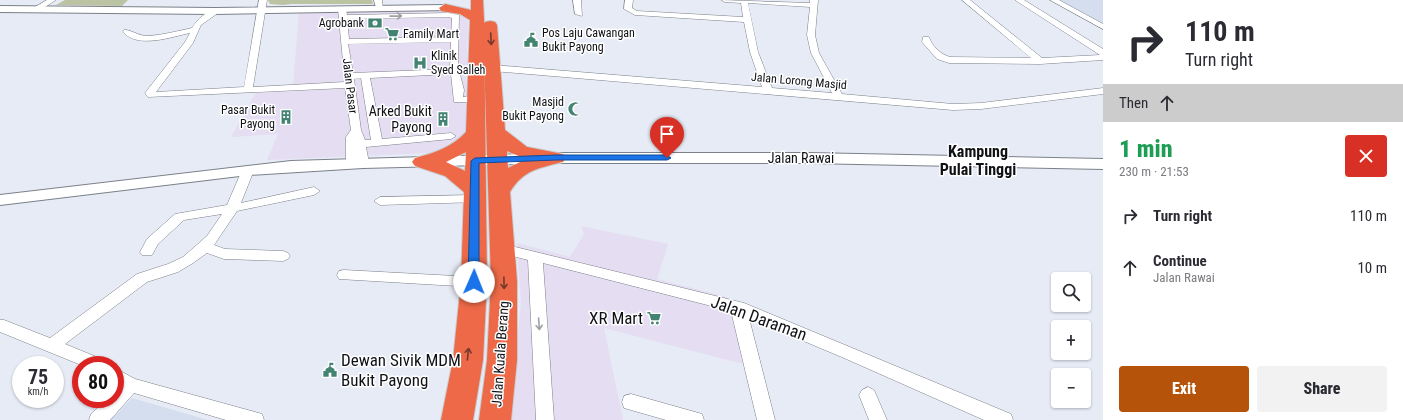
<!DOCTYPE html>
<meta charset="utf-8">
<style>
body{margin:0;font-family:"Roboto Condensed",sans-serif;background:#f2f2f3;color:#2b2b33;height:100vh;display:flex;flex-direction:column;font-size:15px;white-space:nowrap}
*{box-sizing:border-box;margin:0}
p{font-size:13px;color:#7c7c81}
.icon{flex:none;width:22px;height:22px;fill:none;stroke:currentColor;stroke-width:2;stroke-linecap:round;stroke-linejoin:round}
.map{position:relative;flex:1;overflow:hidden}
.sheet{display:flex;flex-direction:column;background:#fff;width:300px}
.sheet>*{flex:none}
.banner{background:#fff;color:#2b2b33;overflow:hidden}
.tools{position:absolute;left:1051px;top:272px;display:grid;gap:8px}
.tools a{display:grid;place-items:center;width:40px;height:40px;border-radius:4px;background:#fff;box-shadow:0 1px 3px #0004;font-size:20px}
.speed{position:absolute;left:12px;top:356px;display:flex;gap:8px;font-size:20px;font-weight:700;text-align:center}
.speed>*{display:grid;place-content:center;width:52px;height:52px;border-radius:50%;background:#fff;box-shadow:0 1px 3px #0004;line-height:1}
.speed small{font-size:10px;font-weight:400}
.speed .limit{border:6px solid #d22;background:#fff;color:#111}
.pin{position:absolute;display:grid;place-items:center;width:34px;height:34px;color:#fff;margin:-41px -17px;border-radius:50% 50% 50% 0;rotate:-45deg;box-shadow:0 0 4px #0007}
.pin .icon{rotate:45deg}
.me{position:absolute;width:44px;margin:-22px;rotate:1deg;stroke-linejoin:round;filter:drop-shadow(0 0 3px #0008)}
.turn{display:flex;align-items:center;gap:14px;height:84px;padding:0 16px;font-size:18px}
.turn .icon{width:52px;height:52px;stroke-width:2.5}
.turn b{display:block;font-size:28px;line-height:34px}
.then{display:flex;align-items:center;height:38px;padding:0 16px;background:#0003;gap:8px;font-size:15px}
.round{display:grid;place-items:center;flex:none;width:42px;height:42px;border-radius:4px;background:#f2f2f3}
.headline{display:flex;align-items:center;justify-content:space-between;height:68px;padding:0 16px}
h1{font-size:24px;font-weight:800;line-height:30px;color:#1e9e55}
.button{display:flex;gap:8px;margin-top:auto;padding:8px 16px}
.button a{flex:1;height:46px;border-radius:4px;background:#b45309;color:#fff;font-size:16px;font-weight:800;line-height:46px;text-align:center}
.button a+a{background:#f2f2f3;color:#2b2b33}
ul{padding:0;list-style:none}
li{display:flex;align-items:center;gap:12px;height:52px;padding:0 16px}
li div{flex:1}
li b{display:block;font-size:15px}
li em{font-style:normal}
main{display:flex;flex:1;min-height:0}
.map>svg:first-child{display:block}
</style>
<main>
<div class="map">
<svg width="1103" height="420" viewBox="0 0 1103 420">
<rect width="100%" height="100%" fill="#e6ebf6"/>
<g fill="#e5ddf2">
<path d="M 443,10 L 453,11 L 467,16 L 468,20 L 465,133 L 457,143 L 441,150 L 429,153 L 267,160 L 278,134 L 231,137 L 258,89 L 293,86 L 299,11 Z"/>
<path d="M 581,226 L 668,244 L 657,279 L 727,297 L 743,364 L 604,328 L 623,420 L 509,420 L 521,303 L 517,243 L 570,257 L 584,234 Z"/>
</g>
<g fill="#d4deee">
<path d="M 1057,0 L 1103,0 L 1103,25 Z"/>
<path d="M 132,398 L 208,420 L 110,420 Z"/>
</g>
<g fill="#bcc3a2">
<path d="M 65,0 L 128,0 L 122,6 L 56,5 Z"/>
<path d="M 268,0 L 372,0 L 373,4 L 292,4 L 283,5 L 270,4 Z"/>
</g>
<g fill="none" stroke-linecap="round" stroke-linejoin="round">
<defs>
<g id="street">
<path d="M 47,0 L 56,0 L 37,12 L 30,10 Z"/>
<path d="M 259,0 L 267,0 L 253,87 L 345,82 L 338,9 L 342,7 L 346,9 L 347,15 L 448,13 L 459,15 L 458,67 L 464,90 L 463,97 L 476,96 L 481,99 L 476,102 L 454,102 L 451,74 L 370,78 L 382,139 L 451,133 L 456,136 L 451,139 L 366,147 L 369,163 L 367,165 L 363,167 L 358,163 L 352,167 L 346,163 L 346,137 L 351,130 L 345,88 L 148,97 L 145,93 L 185,42 L 190,33 C 171,37 138,49 123,32 L 124,30 C 130,29 138,36 148,36 C 163,35 178,31 192,28 C 196,21 209,8 218,9 L 218,13 L 201,25 L 193,43 L 156,92 L 244,87 ZM 448,17 L 452,18 L 451,37 L 349,39 L 347,19 ZM 451,42 L 450,69 L 353,73 L 348,44 ZM 361,78 L 371,140 L 365,140 L 361,130 L 354,79 Z"/>
<path d="M 374,0 L 382,0 L 383,11 L 377,11 Z"/>
<path d="M 573,0 L 581,0 L 582,16 L 575,14 Z"/>
<path d="M 625,0 L 633,0 L 632,8 L 637,11 L 743,17 L 741,3 L 725,2 L 721,0 L 810,3 L 810,0 L 818,0 L 815,35 L 819,53 L 842,94 L 953,104 L 981,103 L 1103,88 L 1103,94 L 981,109 L 953,110 L 493,71 L 488,68 L 493,65 L 762,87 L 750,52 L 744,22 L 635,15 L 624,9 ZM 748,3 L 810,7 L 807,35 L 811,53 L 832,93 L 772,88 L 758,52 Z"/>
<path d="M 962,0 L 970,0 L 1042,58 L 1100,55 L 1015,0 L 1024,0 L 1103,49 L 1103,60 L 1040,64 L 949,63 L 937,59 L 922,42 L 923,37 L 929,37 C 932,46 940,54 950,57 L 1031,58 Z"/>
<path d="M 1050,0 L 1059,0 L 1103,24 L 1103,29 Z"/>
<path d="M 248,166 L 254,170 L 241,203 L 314,187 L 320,191 L 314,195 L 237,211 L 214,245 L 225,249 L 283,251 L 288,253 L 290,256 L 288,259 L 283,261 L 224,259 L 207,253 L 193,263 L 178,272 L 147,282 L 65,344 L 104,360 L 107,365 L 81,365 L 0,332 L 0,320 L 4,320 L 50,338 L 137,274 L 168,264 L 183,257 L 207,236 L 222,214 L 184,220 L 158,244 L 152,255 L 142,255 L 140,252 L 147,239 L 175,214 L 227,205 L 242,170 Z"/>
<path d="M 475,195 L 479,196 L 481,199 L 479,202 L 380,205 L 374,201 L 380,197 Z"/>
<path d="M 503,244 L 744,303 L 1011,414 L 1013,420 L 984,420 L 844,358 L 749,318 L 775,420 L 757,420 L 731,311 L 543,263 L 554,420 L 536,420 L 528,260 L 498,252 L 496,249 L 498,246 Z"/>
<path d="M 344,270 L 474,277 L 479,278 L 482,282 L 479,286 L 474,287 L 339,279 L 337,275 L 339,271 Z"/>
<path d="M 115,368 L 135,379 L 255,412 L 262,414 L 264,420 L 226,420 L 134,393 L 110,420 L 89,420 L 91,414 L 106,399 L 115,399 L 115,389 L 118,386 L 115,384 Z"/>
<path d="M 868,387 L 874,390 L 887,420 L 869,420 L 859,395 L 862,390 Z"/>
<path d="M 631,394 L 695,412 L 702,414 L 704,420 L 666,420 L 624,408 L 622,402 L 624,396 Z"/>
</g>
<g id="secondary">
<path d="M 445,5 L 450,8 L 449,10 L 215,14 L 0,12 L 0,6 L 215,8 Z"/>
<path d="M 556,153 L 808,153 L 1103,159 L 1103,169 L 808,163 L 556,163 L 363,168 L 248,175 L 0,205 L 0,195 L 291,161 Z"/>
</g>
<g id="highway">
<path d="M 471,0 L 483,0 L 484,19 L 487,282 L 483,360 L 473,420 L 441,420 L 453,360 L 461,282 L 464,192 L 445,176 L 415,166 L 412,162 L 415,158 C 435,153 452,147 466,132 L 470,20 L 460,14 L 441,11 L 439,8 L 445,4 L 471,10 ZM 466,152 L 465,171 L 446,162 Z"/>
<path d="M 490,21 L 495,22 L 497,25 L 505,130 L 527,147 L 563,154 L 566,158 L 563,162 C 539,168 523,170 510,192 L 517,281 L 517,360 L 511,420 L 479,420 L 487,360 L 491,281 L 483,25 L 485,22 ZM 507,151 L 526,159 L 508,168 Z"/>
</g>
</defs>
<use href="#street" stroke="#7b8089" stroke-width="1"/>
<use href="#secondary" stroke="#7b8089" stroke-width="2"/>
<use href="#highway" stroke="#cacbcc" stroke-width="2"/>
<use href="#street" fill="#fff" fill-rule="evenodd"/>
<use href="#secondary" fill="#fff" fill-rule="evenodd"/>
<use href="#highway" fill="#ed6947" fill-rule="evenodd"/>
</g>
<defs><path id="oneway-shaft" d="M-6 0H5M1.5-3L5.5 0L1.5 3" fill="none" stroke-width="1.6" stroke-linecap="round" stroke-linejoin="round"/></defs>
<g stroke="#9fa0a1">
<use href="#oneway-shaft" transform="translate(396 16) rotate(-1)"/>
<use href="#oneway-shaft" transform="translate(539 324) rotate(86)"/>
</g>
<g stroke="#73392c">
<use href="#oneway-shaft" transform="translate(491 39) rotate(87)"/>
<use href="#oneway-shaft" transform="translate(504 283) rotate(89)"/>
<use href="#oneway-shaft" transform="translate(468 354) rotate(-84)"/>
</g>
<path fill="#1a73e8" stroke="#114b97" d="M 556,155 L 667,155 L 671,158 L 667,160 L 556,160 L 479,163 L 479,282 L 474,286 L 470,285 L 468,282 L 471,161 L 475,158 Z"/>
<defs>
<symbol id="bank-bare" viewBox="-9 -9 18 18"><path d="M-6-4H6V4H-6ZM0-2.3a2.3 2.3 0 1 0 0 4.6a2.3 2.3 0 1 0 0-4.6Z" fill="#438372" stroke="#fff" stroke-width="2.5" paint-order="stroke"/></symbol>
<symbol id="supermarket-bare" viewBox="-9 -9 18 18"><path d="M-6-5.5h2.5l.6 2H6L4.5 2H-2.5L-4.4-4H-6ZM-1.5 3.2a1.3 1.3 0 1 0 .1 0ZM3 3.2a1.3 1.3 0 1 0 .1 0Z" fill="#438372" stroke="#fff" stroke-width="2.5" paint-order="stroke"/></symbol>
<symbol id="civic-bare" viewBox="-9 -9 18 18"><path d="M-.6-6.5H3V-4.5H.6V-3L4-1V1h2V6H-6V1h2V-1L-.6-3ZM-1.2 2.5V6h2.4V2.5Z" fill="#438372" stroke="#fff" stroke-width="2.5" paint-order="stroke"/></symbol>
<symbol id="hospital-bare" viewBox="-9 -9 18 18"><path d="M-5-5h3v3.5h4V-5h3V5h-3V1.5h-4V5h-3Z" fill="#438372" stroke="#fff" stroke-width="2.5" paint-order="stroke"/></symbol>
<symbol id="mosque-bare" viewBox="-9 -9 18 18"><path d="M3.5-4.9A6 6 0 1 0 3.5 4.9A5 5 0 1 1 3.5-4.9Z" fill="#438372" stroke="#fff" stroke-width="2.5" paint-order="stroke"/></symbol>
<symbol id="building-bare" viewBox="-9 -9 18 18"><path d="M-4-6H4V6H1V3H-1V6H-4ZM-2.5-4.3h1.7v1.8h-1.7ZM.8-4.3h1.7v1.8H.8ZM-2.5-1h1.7V.8h-1.7ZM.8-1h1.7V.8H.8Z" fill="#438372" stroke="#fff" stroke-width="2.5" paint-order="stroke"/></symbol>
</defs>
<g fill-rule="evenodd">
<use href="#bank-bare" x="365" y="13" width="20" height="20"/>
<use href="#supermarket-bare" x="382" y="24" width="20" height="20"/>
<use href="#civic-bare" x="521" y="30" width="20" height="20"/>
<use href="#hospital-bare" x="410" y="53" width="20" height="20"/>
<use href="#mosque-bare" x="565" y="99" width="20" height="20"/>
<use href="#building-bare" x="276" y="107" width="20" height="20"/>
<use href="#building-bare" x="433" y="109" width="20" height="20"/>
<use href="#supermarket-bare" x="644" y="308" width="20" height="20"/>
<use href="#civic-bare" x="320" y="360" width="20" height="20"/>
</g>
<g text-anchor="middle" dominant-baseline="central" stroke-width="3" stroke-linejoin="round" paint-order="stroke">
<g font-size="12" fill="#0f1115" stroke="#fff" text-anchor="end">
<text x="364" y="23">Agrobank</text>
<text x="542" y="33" text-anchor="start">Pos Laju Cawangan<tspan x="542" dy="14">Bukit Payong</tspan></text>
<text x="403" y="34" text-anchor="start">Family Mart</text>
<text x="431" y="56" text-anchor="start">Klinik<tspan x="431" dy="14">Syed Salleh</tspan></text>
<text x="564" y="102">Masjid<tspan x="564" dy="14">Bukit Payong</tspan></text>
<text x="275" y="110">Pasar Bukit<tspan x="275" dy="14">Payong</tspan></text>
</g>
<g font-size="12" fill="#0f1115" stroke="#fff">
<text transform="translate(799 81) rotate(5)">Jalan Lorong Masjid</text>
<text transform="translate(350 86) rotate(83)">Jalan Pasar</text>
</g>
<g font-size="14" fill="#0f1115" stroke="#fff" text-anchor="end">
<text x="432" y="111">Arked Bukit<tspan x="432" dy="16">Payong</tspan></text>
</g>
<g font-size="14" fill="#0f1115" stroke="#fff">
<text x="801" y="158">Jalan Rawai</text>
<text transform="translate(500 354) rotate(-86)">Jalan Kuala Berang</text>
</g>
<g font-size="16" font-weight="bold" fill="#0f1115" stroke="#fff">
<text x="978" y="151">Kampung<tspan x="978" dy="18">Pulai Tinggi</tspan></text>
</g>
<g font-size="17" fill="#0f1115" stroke="#fff" text-anchor="end">
<text x="643" y="318">XR Mart</text>
<text x="341" y="360" text-anchor="start">Dewan Sivik MDM<tspan x="341" dy="20">Bukit Payong</tspan></text>
</g>
<g font-size="17" fill="#0f1115" stroke="#fff">
<text transform="translate(759 318) rotate(20)">Jalan Daraman</text>
</g>
</g>
</svg>
<div class="tools">
<a><svg class="icon" aria-label="search" viewBox="0 0 24 24"><circle cx="10" cy="10" r="6"/><path d="M15 15l6 6"/></svg></a>
<a>+</a>
<a>−</a>
</div>
<div class="speed"><div>75<small>km/h</small></div><div class="limit">80</div></div>
<div class="pin" style="left:667px;top:158px;background:#d93025"><svg class="icon" aria-label="arrive" viewBox="0 0 24 24"><path d="M6 21V4h12l-3 4 3 4H6"/></svg></div>
<svg class="me" style="left:474px;top:282px" viewBox="-20 -20 40 40"><circle r="19" fill="#fff"/><path d="M0-13L10 11 0 6-10 11z" fill="#1a73e8"/></svg>
</div>
<section class="sheet">
<div class="banner">
<div class="turn"><svg class="icon" aria-label="right" viewBox="0 0 24 24"><path d="M7 20v-9h11M14 6l5 5-5 5"/></svg><div><b>110 m</b>Turn right</div></div>
<div class="then">Then<svg class="icon" aria-label="ahead" viewBox="0 0 24 24"><path d="M12 20V5M6 11l6-6 6 6"/></svg></div>
</div>
<div class="headline"><div><h1>1 min</h1><p>230 m · 21:53</p></div><a class="round" style="background:#d93025;color:#fff"><svg class="icon" aria-label="close" viewBox="0 0 24 24"><path d="M6 6l12 12M18 6L6 18"/></svg></a></div>
<ul>
<li><svg class="icon" aria-label="right" viewBox="0 0 24 24"><path d="M7 20v-9h11M14 6l5 5-5 5"/></svg><div><b>Turn right</b></div><em>110 m</em></li>
<li><svg class="icon" aria-label="ahead" viewBox="0 0 24 24"><path d="M12 20V5M6 11l6-6 6 6"/></svg><div><b>Continue</b><p>Jalan Rawai</p></div><em>10 m</em></li>
</ul>
<div class="button"><a>Exit</a><a>Share</a></div>
</section>
</main>
